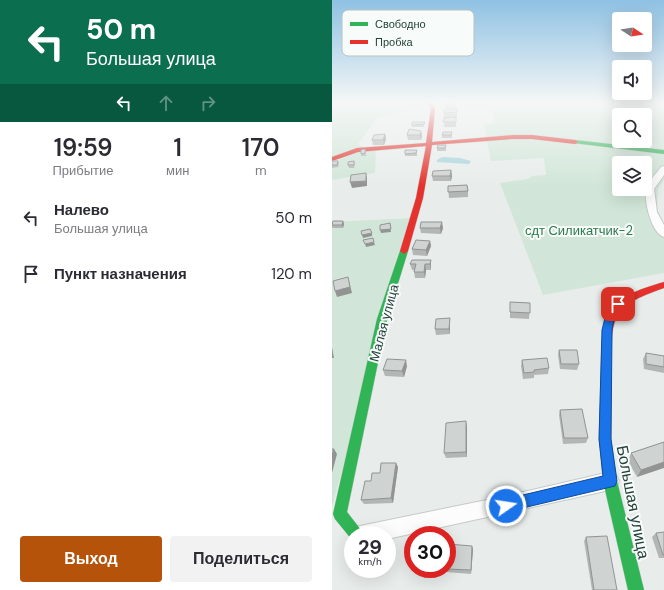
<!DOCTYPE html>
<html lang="ru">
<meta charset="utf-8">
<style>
body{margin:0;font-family:"DM Sans",sans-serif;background:#f2f2f3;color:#2b2b33;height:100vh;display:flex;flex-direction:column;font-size:15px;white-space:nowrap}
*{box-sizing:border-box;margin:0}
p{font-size:13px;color:#7c7c81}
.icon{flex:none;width:22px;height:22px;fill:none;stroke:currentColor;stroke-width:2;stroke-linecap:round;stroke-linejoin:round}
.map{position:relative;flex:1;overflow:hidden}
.sheet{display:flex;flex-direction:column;background:#fff;width:332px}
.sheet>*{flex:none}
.hud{background:#0b6e4f;color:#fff;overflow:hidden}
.needle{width:26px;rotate:102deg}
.fabs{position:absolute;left:280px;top:12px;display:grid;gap:8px}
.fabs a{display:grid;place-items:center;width:40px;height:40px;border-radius:4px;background:#fff;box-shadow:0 4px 16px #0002;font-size:20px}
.speed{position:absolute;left:12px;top:526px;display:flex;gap:8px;font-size:20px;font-weight:700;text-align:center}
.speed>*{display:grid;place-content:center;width:52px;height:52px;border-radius:50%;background:#fff;box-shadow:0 4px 16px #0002;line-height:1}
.speed small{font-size:10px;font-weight:400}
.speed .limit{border:6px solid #d22;background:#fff;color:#111}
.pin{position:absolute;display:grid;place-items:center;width:34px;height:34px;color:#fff;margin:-17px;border-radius:8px;box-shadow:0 2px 6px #0006}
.me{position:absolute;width:44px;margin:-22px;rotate:77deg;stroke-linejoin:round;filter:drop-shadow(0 0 3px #0008)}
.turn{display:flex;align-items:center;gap:14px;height:84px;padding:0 20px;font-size:18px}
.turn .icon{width:52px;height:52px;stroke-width:2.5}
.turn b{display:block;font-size:28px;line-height:34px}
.lanes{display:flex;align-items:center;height:38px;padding:0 20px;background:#0003;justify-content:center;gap:20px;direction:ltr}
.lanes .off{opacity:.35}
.eta{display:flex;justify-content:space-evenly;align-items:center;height:68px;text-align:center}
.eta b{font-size:24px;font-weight:600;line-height:28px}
.cta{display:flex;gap:8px;margin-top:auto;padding:8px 20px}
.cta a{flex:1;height:46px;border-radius:4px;background:#b45309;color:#fff;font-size:16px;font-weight:600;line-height:46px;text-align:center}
.cta a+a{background:#f2f2f3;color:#2b2b33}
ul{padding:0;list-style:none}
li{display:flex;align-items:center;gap:12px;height:56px;padding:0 20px}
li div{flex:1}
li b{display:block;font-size:15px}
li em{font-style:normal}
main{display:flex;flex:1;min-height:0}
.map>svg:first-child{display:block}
</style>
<main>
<section class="sheet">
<div class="hud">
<div class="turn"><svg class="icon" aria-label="left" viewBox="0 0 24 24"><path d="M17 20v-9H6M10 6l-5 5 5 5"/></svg><div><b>50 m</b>Большая улица</div></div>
<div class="lanes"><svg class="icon" aria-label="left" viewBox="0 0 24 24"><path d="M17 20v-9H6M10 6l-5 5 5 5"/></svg><svg class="icon off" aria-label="ahead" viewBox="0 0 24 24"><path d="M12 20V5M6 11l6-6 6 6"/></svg><svg class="icon off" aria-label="right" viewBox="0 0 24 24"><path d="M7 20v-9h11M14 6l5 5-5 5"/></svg></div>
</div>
<div class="eta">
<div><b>19:59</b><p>Прибытие</p></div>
<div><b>1</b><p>мин</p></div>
<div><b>170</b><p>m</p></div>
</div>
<ul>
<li><svg class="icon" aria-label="left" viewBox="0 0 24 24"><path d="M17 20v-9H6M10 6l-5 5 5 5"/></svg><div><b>Налево</b><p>Большая улица</p></div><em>50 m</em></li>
<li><svg class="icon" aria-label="arrive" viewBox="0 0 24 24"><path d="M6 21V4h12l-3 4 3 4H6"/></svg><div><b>Пункт назначения</b></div><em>120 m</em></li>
</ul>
<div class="cta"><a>Выход</a><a>Поделиться</a></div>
</section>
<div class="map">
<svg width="332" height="590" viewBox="0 0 332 590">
<rect width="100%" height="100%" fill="#e8edeb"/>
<g fill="#d1e6d8" fill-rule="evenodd">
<path d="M 0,103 L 95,103 L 96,106 L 46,117 L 26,144 L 30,147 L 44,147 L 43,173 L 0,180 Z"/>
<path d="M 173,103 L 332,103 L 332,180 L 326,189 L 325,210 L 332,224 L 332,273 L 211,295 L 168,183 L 196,179 L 200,176 L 214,175 L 212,158 L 159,161 L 152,124 L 163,123 L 158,107 L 174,106 ZM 287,115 L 313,115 L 313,141 L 287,141 ZM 287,163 L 313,163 L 313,189 L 287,189 Z"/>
<path d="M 80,218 L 0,507 L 0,222 Z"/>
</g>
<path fill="#a9d4db" d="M 110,157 L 128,158 L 139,161 L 137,164 L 105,162 L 105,160 Z"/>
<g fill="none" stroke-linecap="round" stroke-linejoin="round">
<defs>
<g id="street">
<path d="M 332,166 L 332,175 L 322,189 L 325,212 L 332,225 L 332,237 C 320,234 312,202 314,190 C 314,183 325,173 329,167 Z"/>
<path d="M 278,472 L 284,475 L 287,481 L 284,487 L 278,490 L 55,539 L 55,535 L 21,535 L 21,541 L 19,535 L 21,528 L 28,526 L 174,496 Z"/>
</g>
<g id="fast">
<path d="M 243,140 L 332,150 L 332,154 L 241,143 L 241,141 Z"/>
<path d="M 72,248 L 76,251 L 55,319 L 15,512 L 29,530 L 31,535 L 21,535 L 21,541 L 3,519 L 1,514 L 45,319 L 68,251 Z"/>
<path d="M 274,367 L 278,368 L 279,371 L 279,439 L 285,481 L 312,590 L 296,590 L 271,481 L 267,439 L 269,371 L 270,368 Z"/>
</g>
<g id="jam">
<path d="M 95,103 L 100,103 L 103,108 L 100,142 L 181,135 L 200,135 L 243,140 L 246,142 L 243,144 L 200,139 L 181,139 L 100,145 L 91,198 L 76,251 L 72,254 L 68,251 L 84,198 L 94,146 L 26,152 L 0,161 L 0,157 L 25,148 L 94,143 L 99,108 Z"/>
<path d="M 332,282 L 332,288 C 277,307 280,317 279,371 L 278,374 L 274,375 L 270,374 L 269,371 C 270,312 272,299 332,282 Z"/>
</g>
</defs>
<use href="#street" stroke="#c5cac8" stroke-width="2"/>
<use href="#fast" stroke="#c3cbc8" stroke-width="1"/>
<use href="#jam" stroke="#c3cbc8" stroke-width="1"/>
<use href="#street" fill="#fcfcfc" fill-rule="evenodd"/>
<use href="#fast" fill="#30b455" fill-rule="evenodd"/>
<use href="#jam" fill="#e5322d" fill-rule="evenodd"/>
</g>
<g fill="#b2b6b5">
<path d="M 113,103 L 124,103 L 123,109 L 113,109 Z"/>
<path d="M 125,109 L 125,117 L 112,118 L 124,117 L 124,127 L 112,127 L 112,113 Z"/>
<path d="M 93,122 L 92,127 L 80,127 L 80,125 Z"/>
<path d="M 89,131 L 90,136 L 89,140 L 76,140 L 75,135 Z"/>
<path d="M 120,132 L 120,138 L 110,138 L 110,135 Z"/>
<path d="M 53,134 L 54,139 L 52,145 L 41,145 L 40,140 Z"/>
<path d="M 114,145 L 114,151 L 105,151 L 105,148 Z"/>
<path d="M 33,149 L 34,152 L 34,156 L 29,156 L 29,154 Z"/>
<path d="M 85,150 L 85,156 L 73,156 L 73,154 Z"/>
<path d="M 0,161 L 6,161 L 7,164 L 6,167 L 0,168 Z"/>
<path d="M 22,161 L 23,164 L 22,168 L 17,168 L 16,165 Z"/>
<path d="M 119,170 L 120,176 L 119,181 L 101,181 L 100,176 Z"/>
<path d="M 116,186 L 136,191 L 136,197 L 117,198 Z"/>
<path d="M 11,221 L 12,224 L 11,228 L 0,228 L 0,224 Z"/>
<path d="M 88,228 L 111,228 L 109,234 L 89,233 Z"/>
<path d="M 98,241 L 99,246 L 95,256 L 81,255 L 80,249 Z"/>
<path d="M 99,260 L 99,270 L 94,270 L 93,278 L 83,278 L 82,272 L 82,270 L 80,270 L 78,264 Z"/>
<path d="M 178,302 L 198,303 L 197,319 L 178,318 Z"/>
<path d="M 118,324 L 118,334 L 104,335 L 103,329 Z"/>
<path d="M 227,350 L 247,364 L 245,370 L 228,369 L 226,355 Z"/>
<path d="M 314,353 L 332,356 L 332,373 L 312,369 L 311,359 Z"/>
<path d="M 190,360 L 217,368 L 216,374 L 202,375 L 202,378 L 191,379 L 189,366 Z"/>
<path d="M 75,366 L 72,377 L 53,376 L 51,370 Z"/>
<path d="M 228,410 L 256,438 L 254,443 L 231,444 L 227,415 Z"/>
<path d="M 134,421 L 135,457 L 114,458 L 112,453 Z"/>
<path d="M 332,442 L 305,477 L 296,461 L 299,453 Z"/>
<path d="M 66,467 L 61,503 L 32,504 L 29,500 L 39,481 L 48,473 Z"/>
<path d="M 332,532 L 332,558 L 327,558 L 320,537 L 324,533 Z"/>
<path d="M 254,537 L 285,590 L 260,590 L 252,541 Z"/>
<path d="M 140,546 L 141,550 L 139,574 L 114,572 L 112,569 Z"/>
</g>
<g fill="#919493">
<path d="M 89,131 L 90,136 L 89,140 L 88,135 Z"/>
<path d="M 53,134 L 54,139 L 52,145 L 51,140 Z"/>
<path d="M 119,170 L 120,176 L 119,181 L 118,176 Z"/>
<path d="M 34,173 L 35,178 L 35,186 L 20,188 L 18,182 Z"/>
<path d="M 11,221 L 12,224 L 11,228 L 10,225 Z"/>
<path d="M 110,222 L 111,228 L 109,234 L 108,228 Z"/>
<path d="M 58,223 L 59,232 L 49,233 L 48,230 Z"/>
<path d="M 40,233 L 40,236 L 31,238 L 30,235 Z"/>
<path d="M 98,241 L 99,246 L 95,256 L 94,250 Z"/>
<path d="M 42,242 L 43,245 L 34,247 L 33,244 Z"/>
<path d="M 99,260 L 99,270 L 98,264 Z"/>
<path d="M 93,264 L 94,270 L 93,278 L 92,272 Z"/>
<path d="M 16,277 L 20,293 L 5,297 L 3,291 Z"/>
<path d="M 118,318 L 118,334 L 117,329 Z"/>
<path d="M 0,347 L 2,358 L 0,358 Z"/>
<path d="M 74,360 L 75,366 L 72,377 L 70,371 Z"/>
<path d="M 134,421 L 135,427 L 135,457 L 134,452 Z"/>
<path d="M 2,449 L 5,454 L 0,473 L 0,456 Z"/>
<path d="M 332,462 L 332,468 L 305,477 L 309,470 Z"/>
<path d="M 64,463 L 66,467 L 61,503 L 59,498 Z"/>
<path d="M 140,546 L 141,550 L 139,574 L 139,570 Z"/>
</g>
<g fill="#cfd4d2" stroke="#919493">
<rect x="113" y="103" width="10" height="1"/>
<path d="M 125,109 L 125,112 L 112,113 L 112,110 Z"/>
<path d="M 124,117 L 124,122 L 111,122 L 112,118 Z"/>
<path d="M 80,122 L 93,122 L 92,124 L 80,125 Z"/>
<path d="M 77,129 L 89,131 L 88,135 L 75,135 Z"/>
<path d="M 111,132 L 120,132 L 119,135 L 110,135 Z"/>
<path d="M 53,134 L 51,140 L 40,140 L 42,135 Z"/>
<path d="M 106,145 L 114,145 L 113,148 L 105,148 Z"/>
<path d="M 33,149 L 33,153 L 29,154 L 29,150 Z"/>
<path d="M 73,150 L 85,150 L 84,153 L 73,154 Z"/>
<path d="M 0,161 L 6,161 L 5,165 L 0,165 Z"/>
<path d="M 22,161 L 22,165 L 16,165 L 16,162 Z"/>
<path d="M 119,170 L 118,176 L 100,176 L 101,171 Z"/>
<path d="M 34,173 L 34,181 L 18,182 L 19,175 Z"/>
<path d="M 135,185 L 136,191 L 116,192 L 116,186 Z"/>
<path d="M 1,221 L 11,221 L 10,225 L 0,225 Z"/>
<path d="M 89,222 L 110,222 L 108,228 L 88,228 Z"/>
<path d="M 58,223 L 59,229 L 48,230 L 48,225 Z"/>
<path d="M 38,229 L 40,233 L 30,235 L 29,231 Z"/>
<path d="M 41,238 L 42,242 L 33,244 L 31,240 Z"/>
<path d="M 84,240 L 98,241 L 94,250 L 80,249 Z"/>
<path d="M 80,260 L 99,260 L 98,264 L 93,264 L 92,272 L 82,272 L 84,264 L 78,264 Z"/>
<path d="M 16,277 L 18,287 L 3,291 L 1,281 Z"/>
<path d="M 178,302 L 198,303 L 198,313 L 178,312 Z"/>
<path d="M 118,318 L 117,329 L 103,329 L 104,319 Z"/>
<path d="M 227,350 L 245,350 L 247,364 L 229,364 Z"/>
<path d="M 314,353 L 332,356 L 332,367 L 314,364 Z"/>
<path d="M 215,358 L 217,368 L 202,370 L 202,372 L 192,373 L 190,360 Z"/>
<path d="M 55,359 L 74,360 L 70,371 L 51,370 Z"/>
<path d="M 250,409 L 256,438 L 232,438 L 228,410 Z"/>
<path d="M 134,421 L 134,452 L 112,453 L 114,423 Z"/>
<path d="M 332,442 L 332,462 L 309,470 L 299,453 Z"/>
<path d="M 0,449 L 2,449 L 0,456 Z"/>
<path d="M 49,463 L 64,463 L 59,498 L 29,500 L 33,481 L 39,481 L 40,473 L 48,473 Z"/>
<path d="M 332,532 L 332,555 L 331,555 L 324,533 Z"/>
<path d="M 275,536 L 285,590 L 262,590 L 254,537 Z"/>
<path d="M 116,544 L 140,546 L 139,570 L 115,569 Z"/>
</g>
<linearGradient id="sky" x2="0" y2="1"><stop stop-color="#8fc1e3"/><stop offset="0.55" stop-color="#f5f7f6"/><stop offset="1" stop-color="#f5f7f6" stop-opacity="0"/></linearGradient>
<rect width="332" height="186" fill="url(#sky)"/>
<path fill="#1a73e8" stroke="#114b97" d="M 286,301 L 291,304 L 282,319 L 280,330 L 279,439 L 285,481 L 283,486 L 174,512 L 169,510 L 167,506 L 169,501 L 174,499 L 271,476 L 267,439 L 270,330 L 273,318 L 283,302 Z"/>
<g text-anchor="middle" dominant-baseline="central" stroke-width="4" stroke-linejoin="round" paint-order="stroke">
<g font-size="13" fill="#2d7a4b" stroke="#f7fbf9">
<text x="247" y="230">сдт Силикатчик-2</text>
</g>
<g font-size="13" fill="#24423a" stroke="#f7fbf9">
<text transform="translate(52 323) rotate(-75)">Малая улица</text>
</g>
<g font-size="16" fill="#24423a" stroke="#f7fbf9">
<text transform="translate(301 502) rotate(79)">Большая улица</text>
</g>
</g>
<rect x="10" y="10" width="132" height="46" rx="6" fill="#f7fbf9" stroke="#b8c4c0" stroke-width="1"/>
<rect x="18" y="22" width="18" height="4" fill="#30b455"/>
<rect x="18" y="40" width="18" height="4" fill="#e5322d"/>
<g font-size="11" fill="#24423a">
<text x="43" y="28">Свободно</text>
<text x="43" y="46">Пробка</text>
</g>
</svg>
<div class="fabs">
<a><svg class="needle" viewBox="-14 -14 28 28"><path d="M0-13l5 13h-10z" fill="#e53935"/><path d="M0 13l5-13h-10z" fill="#7c7c81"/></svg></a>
<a><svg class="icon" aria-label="sound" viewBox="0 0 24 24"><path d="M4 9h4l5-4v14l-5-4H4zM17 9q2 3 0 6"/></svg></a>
<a><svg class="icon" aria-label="search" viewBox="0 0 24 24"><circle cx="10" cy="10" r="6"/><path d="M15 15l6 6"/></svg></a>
<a><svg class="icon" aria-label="layers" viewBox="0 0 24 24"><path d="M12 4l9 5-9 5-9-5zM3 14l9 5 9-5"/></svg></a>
</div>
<div class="speed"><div>29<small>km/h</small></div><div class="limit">30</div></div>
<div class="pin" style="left:286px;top:304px;background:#d93025"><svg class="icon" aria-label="arrive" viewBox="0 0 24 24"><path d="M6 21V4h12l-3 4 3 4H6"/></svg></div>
<svg class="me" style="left:174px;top:506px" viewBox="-20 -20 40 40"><circle r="17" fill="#1a73e8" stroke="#fff" stroke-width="3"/><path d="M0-11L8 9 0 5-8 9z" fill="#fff"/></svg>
</div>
</main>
